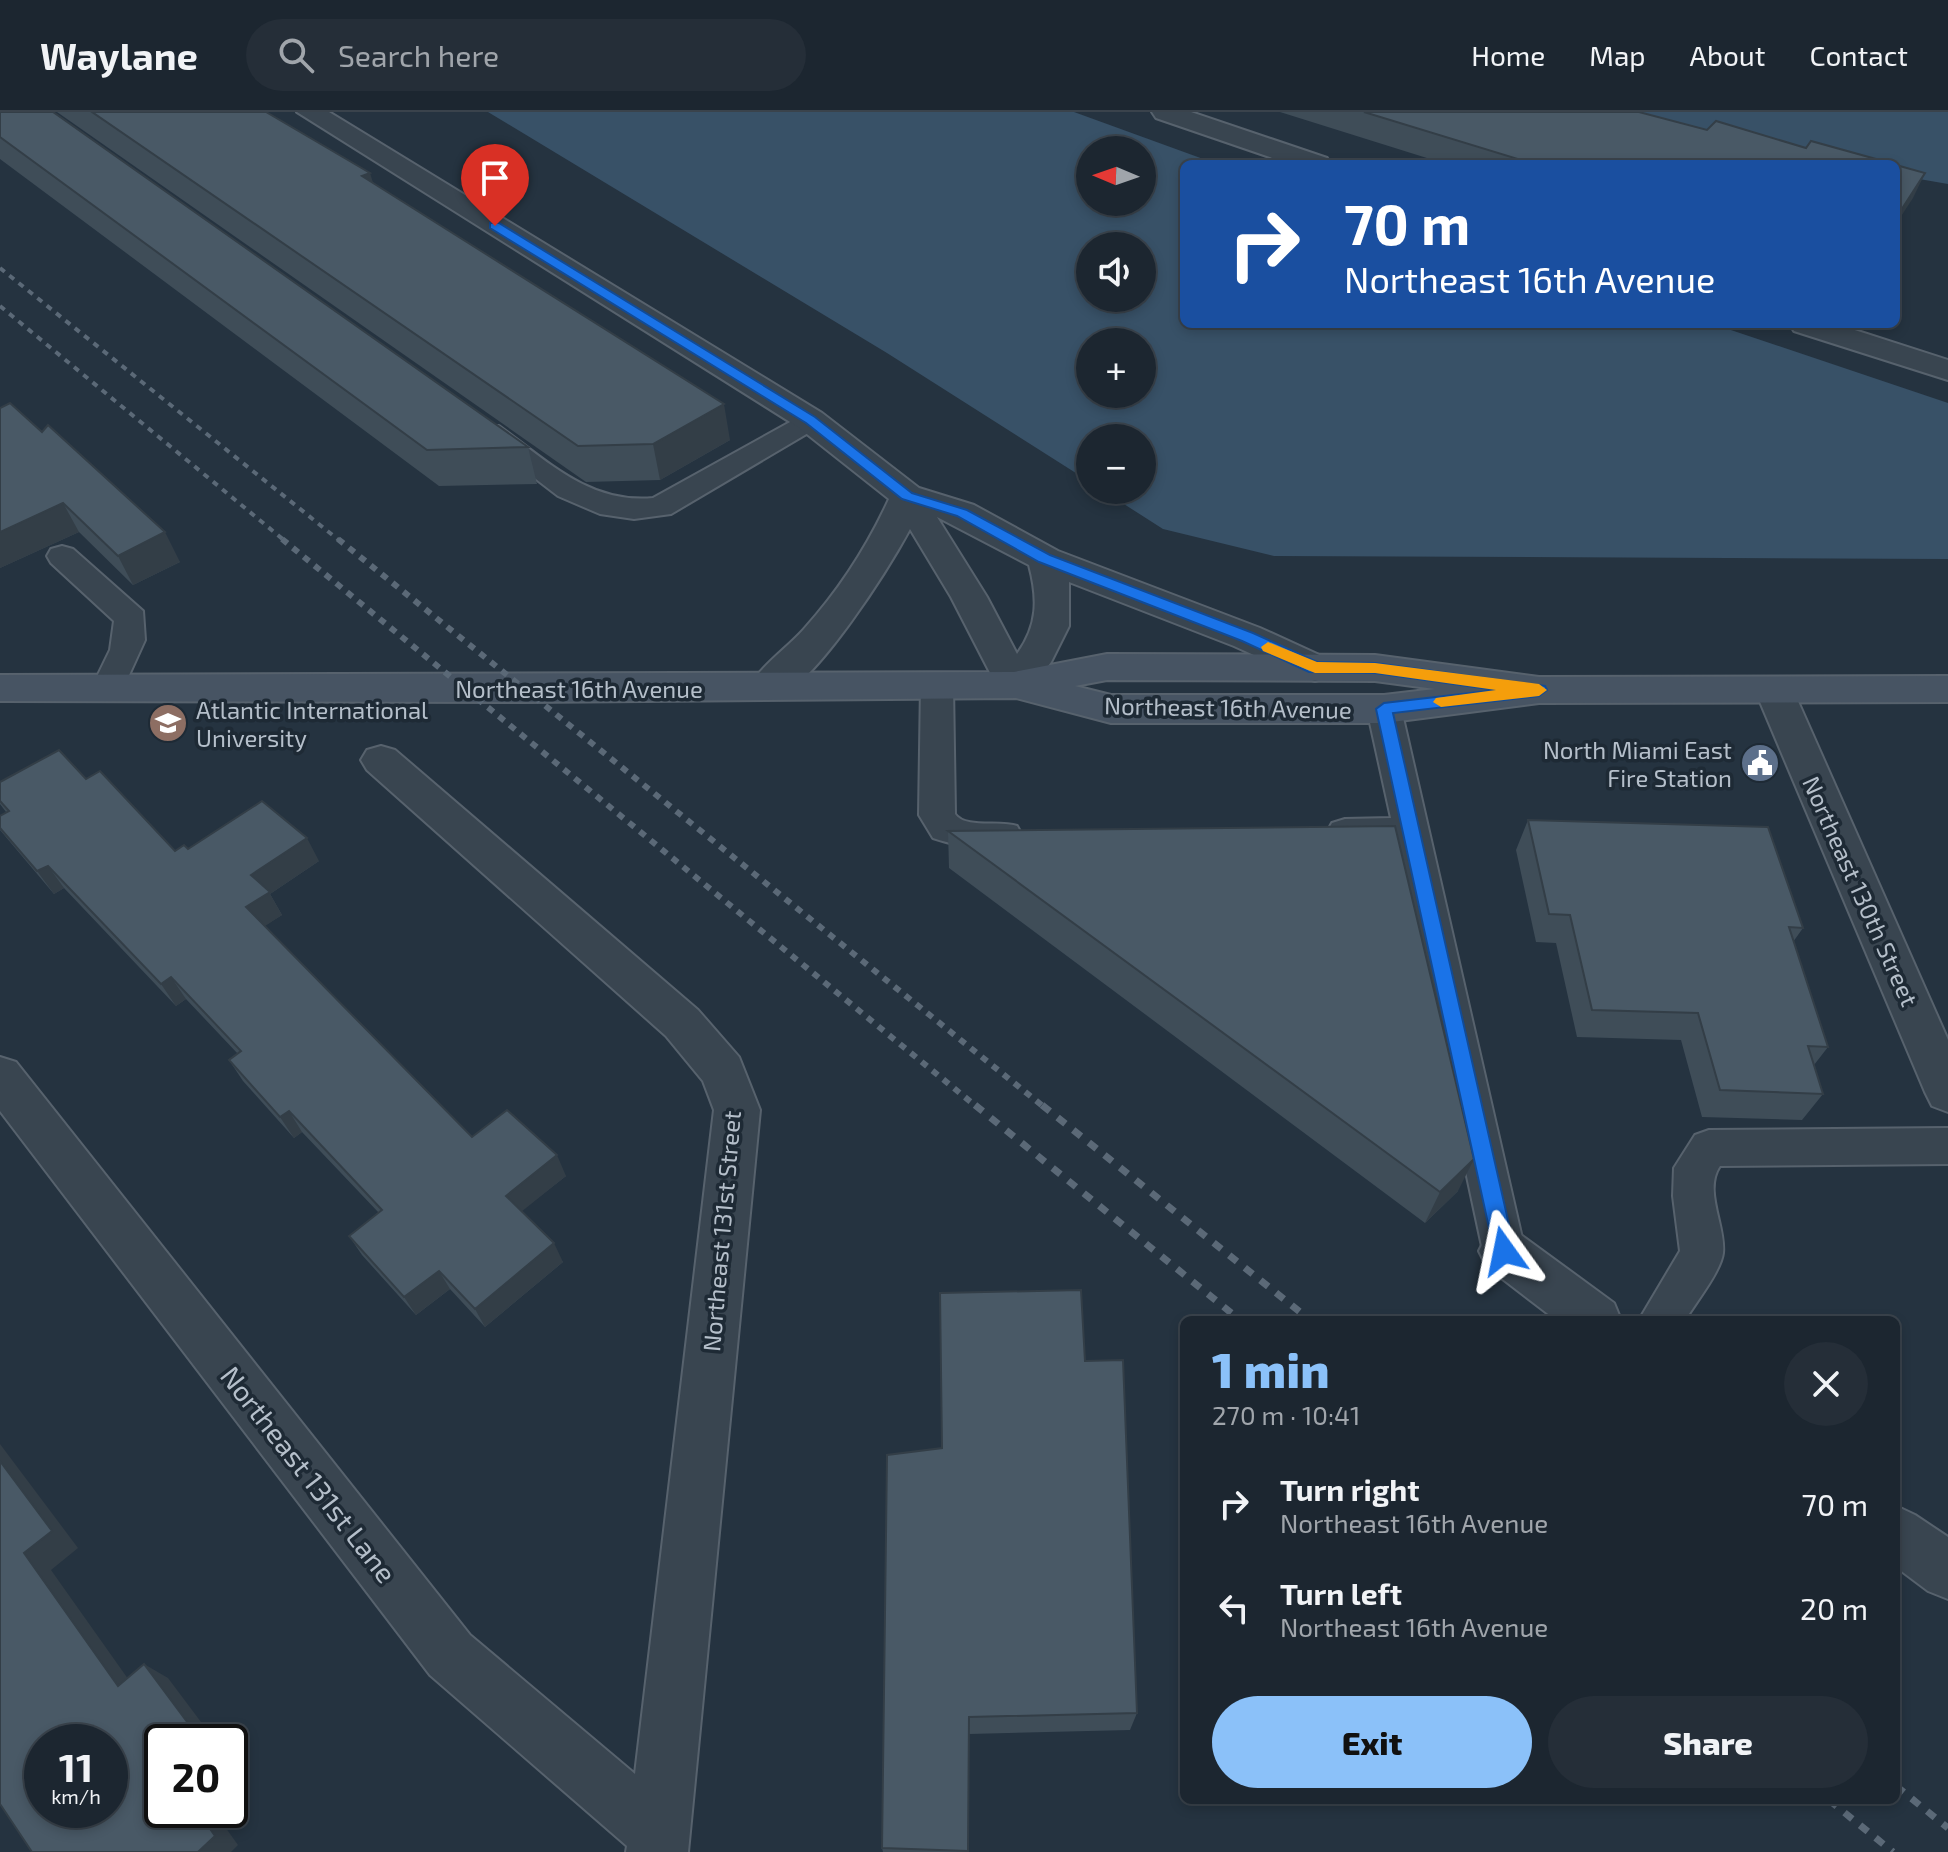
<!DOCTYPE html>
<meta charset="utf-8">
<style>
body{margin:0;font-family:"Exo 2",sans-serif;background:#252e38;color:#f1f3f6;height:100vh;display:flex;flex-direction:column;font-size:30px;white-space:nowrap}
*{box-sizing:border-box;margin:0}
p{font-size:26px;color:#a0a5ab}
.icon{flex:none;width:44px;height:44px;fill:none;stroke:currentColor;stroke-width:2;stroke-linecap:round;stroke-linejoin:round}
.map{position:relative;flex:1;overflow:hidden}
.sheet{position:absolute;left:1180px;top:1204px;width:720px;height:488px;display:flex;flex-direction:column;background:#1c2630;border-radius:12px;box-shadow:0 4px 12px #0003,0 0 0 2px #3a434c}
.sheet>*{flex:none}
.top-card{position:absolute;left:1180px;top:48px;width:720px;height:168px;border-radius:12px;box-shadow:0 4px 12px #0003,0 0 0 2px #3a434c;background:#1a4fa0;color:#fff;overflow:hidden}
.needle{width:52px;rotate:272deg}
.controls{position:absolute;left:1076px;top:24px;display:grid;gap:16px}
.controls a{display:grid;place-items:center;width:80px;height:80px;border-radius:50%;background:#1c2630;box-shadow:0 4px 12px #0003,0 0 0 2px #3a434c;font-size:40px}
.speed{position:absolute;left:24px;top:1612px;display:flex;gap:16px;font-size:40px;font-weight:700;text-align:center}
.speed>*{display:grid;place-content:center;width:104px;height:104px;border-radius:50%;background:#1c2630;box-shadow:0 4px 12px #0003,0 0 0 2px #3a434c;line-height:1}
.speed small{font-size:20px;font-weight:400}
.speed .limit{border:4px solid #111;border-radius:12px;background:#fff;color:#111}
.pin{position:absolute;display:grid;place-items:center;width:68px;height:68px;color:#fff;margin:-82px -34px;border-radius:50% 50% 50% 0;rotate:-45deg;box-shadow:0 0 8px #0007}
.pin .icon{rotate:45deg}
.me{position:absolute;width:88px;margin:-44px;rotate:348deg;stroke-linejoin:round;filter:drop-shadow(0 0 6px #0008)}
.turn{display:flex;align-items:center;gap:28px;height:168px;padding:0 32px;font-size:36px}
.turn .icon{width:104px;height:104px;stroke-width:2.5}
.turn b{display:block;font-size:56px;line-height:68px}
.round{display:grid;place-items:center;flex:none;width:84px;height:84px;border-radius:42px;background:#252e38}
.overview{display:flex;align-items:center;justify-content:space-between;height:136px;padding:0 32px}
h1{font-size:48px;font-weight:800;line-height:60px;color:#8bc1f9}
.action{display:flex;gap:16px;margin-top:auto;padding:16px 32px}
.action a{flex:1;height:92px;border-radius:48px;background:#8bc1f9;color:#111;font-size:32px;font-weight:800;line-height:92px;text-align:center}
.action a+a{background:#252e38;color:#f1f3f6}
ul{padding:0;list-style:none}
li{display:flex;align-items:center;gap:24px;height:104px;padding:0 32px}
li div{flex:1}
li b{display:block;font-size:30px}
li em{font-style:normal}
header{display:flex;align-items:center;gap:48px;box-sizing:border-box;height:112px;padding:0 40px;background:#1c2630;border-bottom:2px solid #3a434c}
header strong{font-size:38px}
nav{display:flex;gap:44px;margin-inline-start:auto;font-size:28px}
.search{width:560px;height:72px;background:#252e38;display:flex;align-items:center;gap:20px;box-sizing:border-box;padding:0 28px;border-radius:44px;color:#a0a5ab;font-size:30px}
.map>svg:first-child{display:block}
</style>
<header>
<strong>Waylane</strong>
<div class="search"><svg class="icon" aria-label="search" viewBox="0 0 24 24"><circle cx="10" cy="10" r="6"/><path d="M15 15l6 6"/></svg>Search here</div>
<nav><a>Home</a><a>Map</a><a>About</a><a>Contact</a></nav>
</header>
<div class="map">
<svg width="1948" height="1740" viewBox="0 0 1948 1740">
<rect width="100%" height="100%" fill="#253340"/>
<g fill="#385167" fill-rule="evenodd">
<path d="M 488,0 L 1074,0 L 1217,52 L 1184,52 L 1184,212 L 1713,212 L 1948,291 L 1948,447 L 1274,444 L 1163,417 L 1102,378 L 1142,378 L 1142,326 L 1090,326 L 1090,370 L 887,241 ZM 1090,38 L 1142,38 L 1142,90 L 1090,90 ZM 1090,134 L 1142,134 L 1142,186 L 1090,186 ZM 1090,230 L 1142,230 L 1142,282 L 1090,282 Z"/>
<path d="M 1579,0 L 1948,0 L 1948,72 L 1896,63 L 1896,52 L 1839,52 Z"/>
</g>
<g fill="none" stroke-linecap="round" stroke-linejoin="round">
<defs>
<g id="lane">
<path d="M 810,299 L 820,302 L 824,308 L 820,314 L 671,402 L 634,407 L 600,402 L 558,384 L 475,320 L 479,314 L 499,314 C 547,349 590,392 653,386 Z"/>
<path d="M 62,434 L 73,437 L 143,499 L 145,528 L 120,583 L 108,587 L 96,583 L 92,575 L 110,538 L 114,509 L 51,451 L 47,444 L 51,437 Z"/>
<path d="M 937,561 L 949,565 L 953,573 L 955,702 C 965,717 1000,708 1017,714 L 1022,723 L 1017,732 C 988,741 961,735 933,726 L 919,703 L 921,573 L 925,565 Z"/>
<path d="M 1384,585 L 1396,589 L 1401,597 L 1525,1139 L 1519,1153 L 1504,1158 L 1489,1153 L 1483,1139 L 1396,733 L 1345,733 L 1332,729 L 1327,720 L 1332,711 L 1345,707 L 1391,706 L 1367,597 L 1372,589 Z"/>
<path d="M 1948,1016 L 1948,1052 L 1720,1054 C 1703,1079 1726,1114 1723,1141 C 1721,1159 1695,1192 1685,1208 L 1639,1208 L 1680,1139 L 1673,1084 L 1674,1056 L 1695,1023 L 1709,1018 Z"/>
</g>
<g id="street">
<path d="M 297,0 L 329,0 L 822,301 L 919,376 L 974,393 L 1058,439 L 1260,516 L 1328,547 L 1334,556 L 1328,565 L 1315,569 L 1302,565 L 1234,534 L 1069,470 L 1069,514 L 1051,550 L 1027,582 L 1014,586 L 1001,582 L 951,485 L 910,417 C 889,456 818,569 778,585 C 769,589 763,587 755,584 L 749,575 C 762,553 787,536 804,517 C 840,477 867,435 889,387 L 798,315 ZM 937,405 L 1029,453 C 1038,487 1038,513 1017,542 L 987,485 Z"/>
<path d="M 1152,0 L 1191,0 L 1327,46 L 1331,52 L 1290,52 L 1156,6 Z"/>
<path d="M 1790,212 L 1836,212 L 1948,248 L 1948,268 L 1794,219 Z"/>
<path d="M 1774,565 L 1787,569 L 1793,578 L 1948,928 L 1948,1000 L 1932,994 L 1925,980 L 1755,578 L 1761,569 Z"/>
<path d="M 381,634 L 395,638 L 698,898 L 739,945 L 760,998 L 688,1740 L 626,1740 L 627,1734 L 430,1563 L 0,999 L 0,945 L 16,950 L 470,1523 L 635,1662 L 714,998 L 703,969 L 666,924 L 367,658 L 361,648 L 367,638 Z"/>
<path d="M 1504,1117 L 1521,1123 L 1614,1191 L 1621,1208 L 1556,1208 L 1487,1155 L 1479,1139 L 1487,1123 Z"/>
<path d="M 1896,1394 L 1915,1403 L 1948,1425 L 1948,1487 L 1928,1479 L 1896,1455 Z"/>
</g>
<path id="secondary" d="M 1107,542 L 1375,543 L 1539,565 L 1948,564 L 1948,590 L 1539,591 L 1384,611 L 1111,611 L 1016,586 L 526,590 L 0,589 L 0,563 L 1014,560 ZM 1107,568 L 1375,569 L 1435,577 L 1384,583 L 1111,583 L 1075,574 Z"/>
</defs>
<use href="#lane" stroke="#57626d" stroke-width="4"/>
<use href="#street" stroke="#57626d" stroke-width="4"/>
<use href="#secondary" stroke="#57626d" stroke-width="4"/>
<use href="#lane" fill="#394550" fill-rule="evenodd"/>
<use href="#street" fill="#394550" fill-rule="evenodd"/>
<use href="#secondary" fill="#475463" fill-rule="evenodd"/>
<g stroke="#5b6977" stroke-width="4" stroke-dasharray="6 6" stroke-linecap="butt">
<path d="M 0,156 L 340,429"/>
<path d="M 0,194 L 285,429"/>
</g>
<g stroke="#5b6977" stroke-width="6" stroke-dasharray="7 7" stroke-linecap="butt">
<path d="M 282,427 L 977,995"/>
<path d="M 338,427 L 1044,995"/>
</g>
<g stroke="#5b6977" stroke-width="7" stroke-dasharray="10 10" stroke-linecap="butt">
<path d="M 975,993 L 1240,1208"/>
<path d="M 1042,993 L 1310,1208"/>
<path d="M 1896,1674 L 1948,1716"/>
<path d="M 1829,1688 L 1893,1740"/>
</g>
</g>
<g fill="#3f4d58">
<path d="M 0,0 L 528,335 L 537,372 L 439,374 L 0,47 Z"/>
<path d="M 57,0 L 266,0 L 373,72 L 730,328 L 660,368 L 586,370 Z"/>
<path d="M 1280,0 L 1639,0 L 1707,18 L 1894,52 L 1446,52 Z"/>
<path d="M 0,296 L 180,450 L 133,473 L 79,420 L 0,456 Z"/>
<path d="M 86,667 L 175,739 L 188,737 L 319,749 L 270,782 L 282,803 L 264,814 L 472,1025 L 566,1064 L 521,1099 L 563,1150 L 485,1215 L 450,1177 L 416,1203 L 362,1143 L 349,1124 L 379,1101 L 302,1020 L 294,1026 L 243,969 L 229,948 L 238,942 L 186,887 L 176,894 L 64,776 L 54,782 L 0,718 L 0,704 L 6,700 L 0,692 L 0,670 Z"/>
<path d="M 1528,708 L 1803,816 L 1793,830 L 1828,935 L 1814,953 L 1823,982 L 1802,1008 L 1702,1005 L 1681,928 L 1577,925 L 1556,831 L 1536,830 L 1516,738 Z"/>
<path d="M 948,719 L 1458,1079 L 1425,1111 L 949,756 Z"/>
<path d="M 1085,1249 L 1137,1601 L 1130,1618 L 969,1622 L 968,1740 L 883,1740 L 882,1736 L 942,1336 Z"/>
</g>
<g fill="#333e47">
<path d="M 370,61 L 381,96 L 362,64 Z"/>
<path d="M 1925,61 L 1913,86 L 1896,112 L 1896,106 Z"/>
<path d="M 724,292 L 730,328 L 660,368 L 653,332 Z"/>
<path d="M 63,391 L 79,420 L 0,456 L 0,420 Z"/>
<path d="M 165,420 L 180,450 L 133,473 L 118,444 Z"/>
<path d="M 307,726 L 319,749 L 270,782 L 282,803 L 259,818 L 246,795 L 251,763 Z"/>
<path d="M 48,754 L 64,776 L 54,782 L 37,759 Z"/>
<path d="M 171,865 L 186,887 L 176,894 L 161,872 Z"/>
<path d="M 289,999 L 302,1020 L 294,1026 L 280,1005 Z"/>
<path d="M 557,1043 L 566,1064 L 516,1104 L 506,1084 Z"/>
<path d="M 1474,1047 L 1458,1079 L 1425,1111 L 1440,1080 Z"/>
<path d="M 554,1131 L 563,1150 L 485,1215 L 475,1197 Z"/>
<path d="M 439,1159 L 450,1177 L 416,1203 L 404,1185 Z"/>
<path d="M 0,1332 L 78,1436 L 51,1458 L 143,1588 L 118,1574 L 24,1441 L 0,1349 Z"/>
<path d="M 144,1552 L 168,1566 L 216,1630 L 202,1630 Z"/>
<path d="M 197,1698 L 213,1698 L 238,1733 L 231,1740 L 198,1740 Z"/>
</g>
<g fill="#495966" stroke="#333e47" stroke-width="2" fill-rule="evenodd">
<path d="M 0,0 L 53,0 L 528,335 L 427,338 L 0,25 Z"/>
<path d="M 92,0 L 266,0 L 370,61 L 362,64 L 724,292 L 653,332 L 578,334 Z"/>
<path d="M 1364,0 L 1639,0 L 1707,18 L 1716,9 L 1806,36 L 1811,29 L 1894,52 L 1534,52 Z"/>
<path d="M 1896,53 L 1925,61 L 1896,106 Z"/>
<path d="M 10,291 L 42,320 L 48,313 L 165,420 L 118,444 L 63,391 L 0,420 L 0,296 Z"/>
<path d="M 59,638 L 86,667 L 100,659 L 175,739 L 184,733 L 188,737 L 262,689 L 307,726 L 251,763 L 270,780 L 246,795 L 472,1025 L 507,998 L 557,1043 L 506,1084 L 554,1131 L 475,1197 L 439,1159 L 404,1185 L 349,1124 L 382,1098 L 289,999 L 280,1005 L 229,948 L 241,939 L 171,865 L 161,872 L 48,754 L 37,759 L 0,716 L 0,704 L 9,699 L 0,689 L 0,670 Z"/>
<path d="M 1528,708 L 1768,715 L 1803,816 L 1789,815 L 1828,935 L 1808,934 L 1823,982 L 1720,978 L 1698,901 L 1592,898 L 1570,803 L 1549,802 Z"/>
<path d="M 1395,714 L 1474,1047 L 1440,1080 L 948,719 Z"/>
<path d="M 1081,1178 L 1085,1249 L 1123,1248 L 1137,1601 L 969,1605 L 968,1739 L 882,1736 L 887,1343 L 942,1336 L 940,1181 Z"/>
<path d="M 0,1349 L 52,1419 L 24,1441 L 118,1574 L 144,1552 L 202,1630 L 162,1630 L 162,1698 L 197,1698 L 215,1724 L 198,1740 L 32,1740 L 0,1692 ZM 42,1630 L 110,1630 L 110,1698 L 42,1698 Z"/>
</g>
<path fill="#1a73e8" stroke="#114b97" stroke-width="2" d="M 490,111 L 499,111 L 815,305 L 912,381 L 967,398 L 1050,443 L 1253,521 L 1317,550 L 1375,551 L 1545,574 L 1547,578 L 1539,584 L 1393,601 L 1515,1139 L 1512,1145 L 1504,1148 L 1497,1145 L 1494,1139 L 1376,597 L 1384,591 L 1496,578 L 1375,561 L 1309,560 L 1242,529 L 1039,450 L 957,404 L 902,387 L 806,311 L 490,116 Z"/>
<path fill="#f59e0b" d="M 1268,530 L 1317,550 L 1375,551 L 1539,572 L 1547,578 L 1539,584 L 1441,595 L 1433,590 L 1436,586 L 1496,578 L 1375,561 L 1315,561 L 1263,539 L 1261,535 Z"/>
<defs>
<symbol id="school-disc" viewBox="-11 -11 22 22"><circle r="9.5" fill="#8d6e63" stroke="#1e2a35"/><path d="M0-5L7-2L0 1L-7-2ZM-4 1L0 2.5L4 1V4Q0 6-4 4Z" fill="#fff"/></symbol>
<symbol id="civic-disc" viewBox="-11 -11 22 22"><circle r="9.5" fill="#5c6f8a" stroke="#1e2a35"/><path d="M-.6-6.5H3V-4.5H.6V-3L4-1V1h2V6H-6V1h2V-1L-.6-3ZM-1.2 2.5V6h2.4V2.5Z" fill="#fff"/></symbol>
</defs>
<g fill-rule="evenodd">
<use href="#school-disc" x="146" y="589" width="44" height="44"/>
<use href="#civic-disc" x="1738" y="629" width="44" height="44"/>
</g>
<g text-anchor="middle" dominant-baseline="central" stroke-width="7" stroke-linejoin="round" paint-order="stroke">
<g font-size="24" fill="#b5bfca" stroke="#1e2a35">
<text x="579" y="576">Northeast 16th Avenue</text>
<text transform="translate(1228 595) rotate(1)">Northeast 16th Avenue</text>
<text transform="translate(1861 779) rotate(66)">Northeast 130th Street</text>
<text transform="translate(721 1119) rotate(-85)">Northeast 131st Street</text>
</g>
<g font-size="24" fill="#b5bfca" stroke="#1e2a35" text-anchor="start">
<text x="196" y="597">Atlantic International<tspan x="196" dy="28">University</tspan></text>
<text x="1732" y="637" text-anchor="end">North Miami East<tspan x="1732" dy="28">Fire Station</tspan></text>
</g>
<g font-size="28" fill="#b5bfca" stroke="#1e2a35">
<text transform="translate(309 1362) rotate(52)">Northeast 131st Lane</text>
</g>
</g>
</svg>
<div class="controls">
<a><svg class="needle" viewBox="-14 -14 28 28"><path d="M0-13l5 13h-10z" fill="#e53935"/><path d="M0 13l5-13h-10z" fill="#a0a5ab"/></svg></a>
<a><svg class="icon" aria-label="sound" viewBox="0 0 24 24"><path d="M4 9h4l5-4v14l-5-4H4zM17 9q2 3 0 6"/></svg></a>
<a>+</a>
<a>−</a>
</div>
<div class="speed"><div>11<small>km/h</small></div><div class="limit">20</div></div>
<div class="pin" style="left:495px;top:114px;background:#d93025"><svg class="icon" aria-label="arrive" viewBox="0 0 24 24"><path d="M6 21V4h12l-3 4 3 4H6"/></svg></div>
<svg class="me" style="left:1504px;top:1139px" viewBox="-20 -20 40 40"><path d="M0-17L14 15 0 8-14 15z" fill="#1a73e8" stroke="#fff" stroke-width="4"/></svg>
<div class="top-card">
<div class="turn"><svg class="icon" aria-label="right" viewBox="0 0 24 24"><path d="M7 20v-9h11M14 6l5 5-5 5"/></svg><div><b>70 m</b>Northeast 16th Avenue</div></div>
</div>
<section class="sheet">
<div class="overview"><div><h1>1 min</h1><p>270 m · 10:41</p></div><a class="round"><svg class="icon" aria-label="close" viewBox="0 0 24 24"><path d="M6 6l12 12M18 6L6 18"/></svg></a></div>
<ul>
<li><svg class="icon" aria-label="right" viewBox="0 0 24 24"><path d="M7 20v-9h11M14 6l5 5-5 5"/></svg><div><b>Turn right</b><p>Northeast 16th Avenue</p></div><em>70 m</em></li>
<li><svg class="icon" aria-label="left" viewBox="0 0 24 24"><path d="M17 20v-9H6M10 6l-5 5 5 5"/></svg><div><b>Turn left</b><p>Northeast 16th Avenue</p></div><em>20 m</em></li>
</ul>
<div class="action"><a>Exit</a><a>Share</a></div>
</section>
</div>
